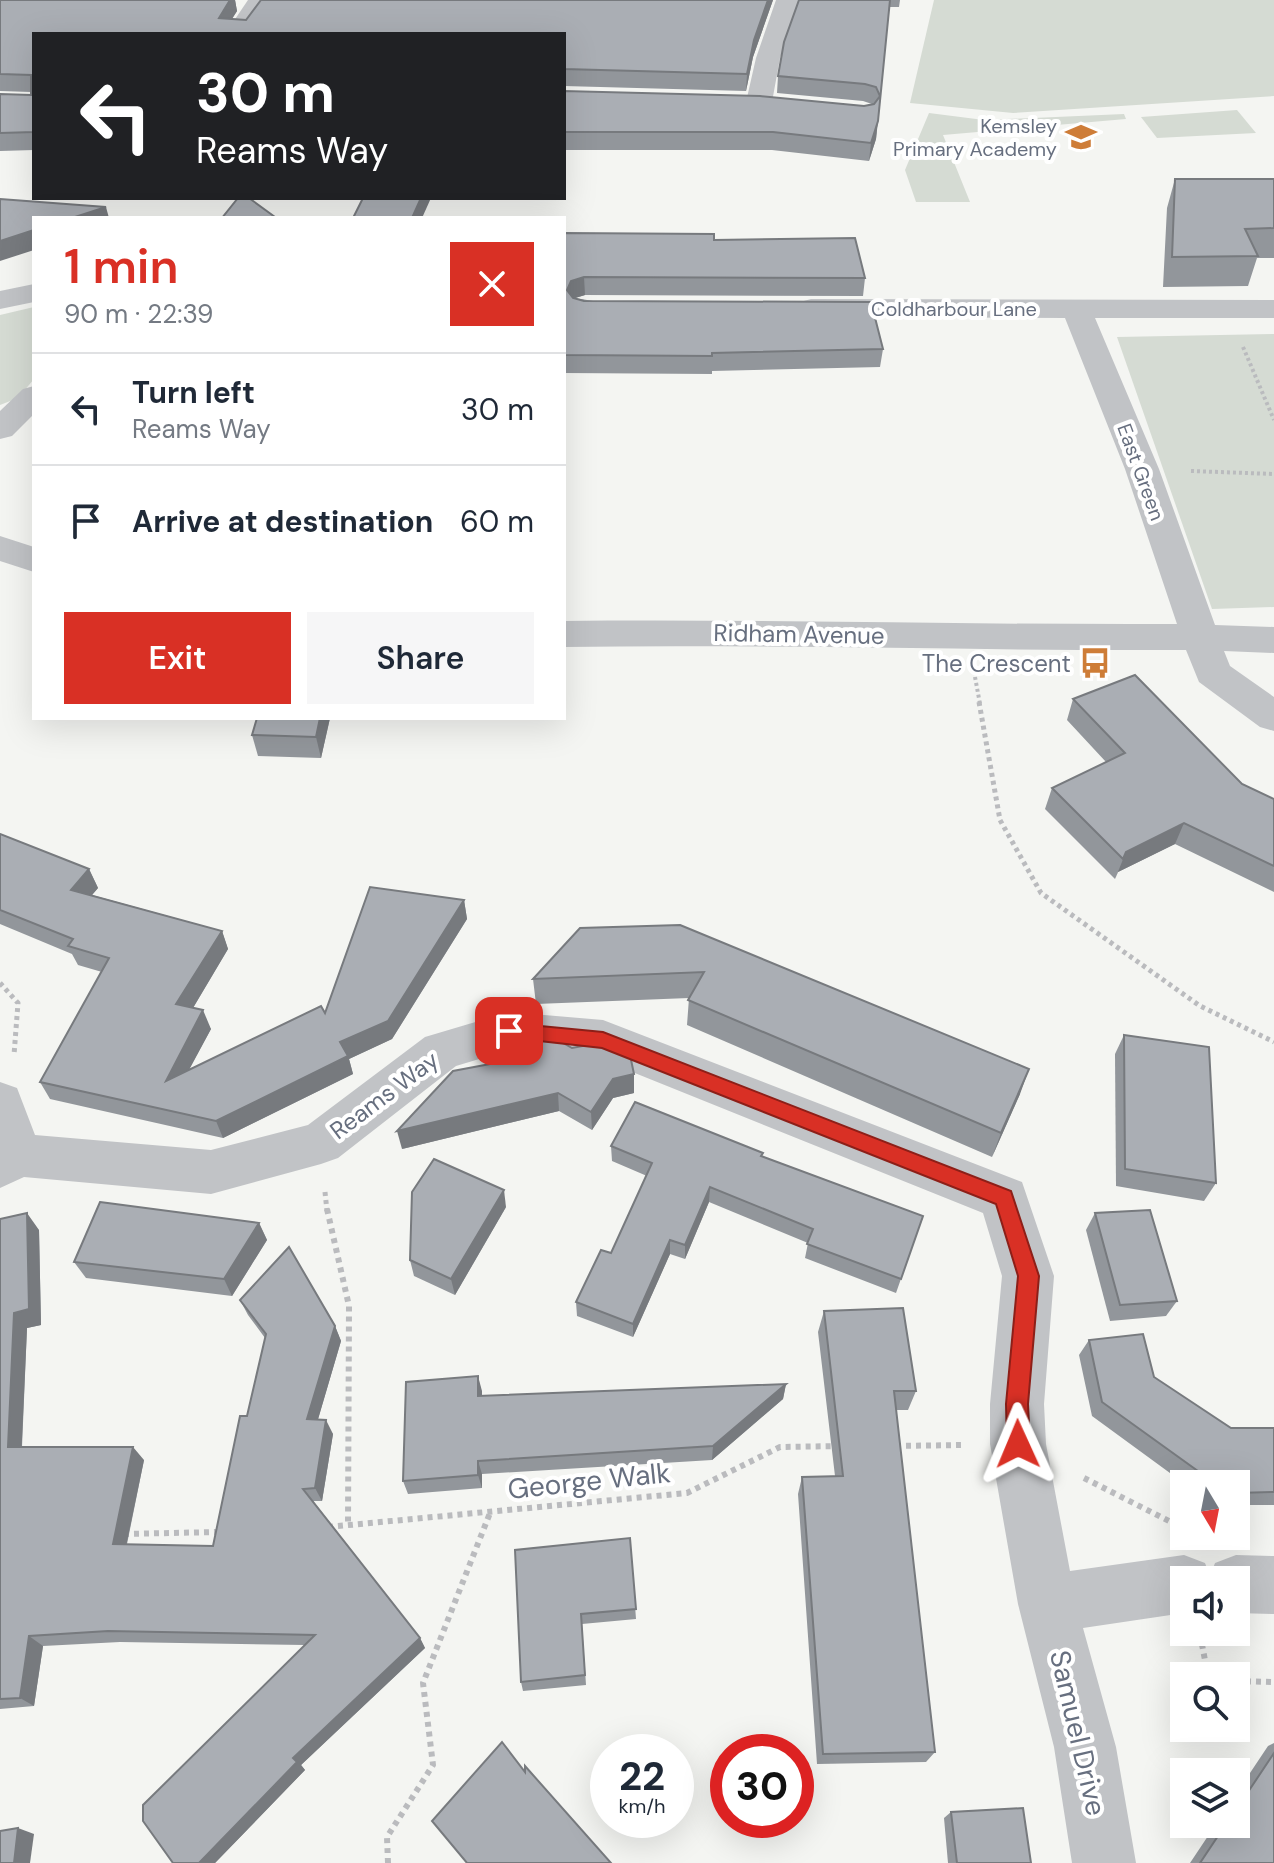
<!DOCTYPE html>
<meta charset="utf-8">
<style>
body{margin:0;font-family:"DM Sans",sans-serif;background:#f6f6f7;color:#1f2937;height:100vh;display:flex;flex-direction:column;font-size:30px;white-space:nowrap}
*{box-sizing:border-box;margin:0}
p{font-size:26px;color:#747a83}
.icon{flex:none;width:44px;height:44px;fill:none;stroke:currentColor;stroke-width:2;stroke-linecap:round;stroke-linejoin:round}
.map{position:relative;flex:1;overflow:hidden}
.panel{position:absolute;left:32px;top:216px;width:534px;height:504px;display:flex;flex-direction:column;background:#fff;border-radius:0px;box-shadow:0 8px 32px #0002}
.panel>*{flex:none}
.banner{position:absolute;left:32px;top:32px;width:534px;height:168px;border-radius:0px;box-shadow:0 8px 32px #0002;background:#202124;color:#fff;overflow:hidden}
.needle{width:52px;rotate:170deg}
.buttons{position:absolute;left:1170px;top:1470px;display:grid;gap:16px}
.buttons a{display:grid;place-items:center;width:80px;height:80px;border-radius:0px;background:#fff;box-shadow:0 8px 32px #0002;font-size:40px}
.speed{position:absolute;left:590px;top:1734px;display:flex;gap:16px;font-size:40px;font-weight:700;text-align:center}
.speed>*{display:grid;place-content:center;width:104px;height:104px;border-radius:50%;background:#fff;box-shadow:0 8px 32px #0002;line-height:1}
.speed small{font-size:20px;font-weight:400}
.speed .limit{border:12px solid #d22;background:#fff;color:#111}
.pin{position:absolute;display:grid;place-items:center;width:68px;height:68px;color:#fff;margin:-34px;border-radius:16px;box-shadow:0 4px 12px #0006}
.me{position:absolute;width:88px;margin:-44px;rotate:359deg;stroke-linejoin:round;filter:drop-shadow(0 0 6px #0008)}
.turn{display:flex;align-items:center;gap:28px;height:168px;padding:0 32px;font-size:36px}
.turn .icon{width:104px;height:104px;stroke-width:2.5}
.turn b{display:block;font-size:56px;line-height:68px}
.round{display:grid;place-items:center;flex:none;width:84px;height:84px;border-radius:0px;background:#f6f6f7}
.headline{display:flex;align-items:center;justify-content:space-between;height:136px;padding:0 32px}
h1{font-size:48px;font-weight:600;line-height:60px;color:#d93025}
.cta{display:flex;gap:16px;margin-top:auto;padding:16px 32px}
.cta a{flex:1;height:92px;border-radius:0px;background:#d93025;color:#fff;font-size:32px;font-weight:600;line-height:92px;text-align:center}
.cta a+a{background:#f6f6f7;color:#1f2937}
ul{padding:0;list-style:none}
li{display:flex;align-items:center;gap:24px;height:112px;padding:0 32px;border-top:2px solid #e0e1e3}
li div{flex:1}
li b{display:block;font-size:30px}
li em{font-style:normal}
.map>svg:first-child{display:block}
</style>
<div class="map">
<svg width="1274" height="1863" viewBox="0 0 1274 1863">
<rect width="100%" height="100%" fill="#f4f5f2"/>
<g fill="#d5dbd3">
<path d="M 934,0 L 1274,0 L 1274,96 L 1013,113 L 910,103 Z"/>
<path d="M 1237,110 L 1256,133 L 1157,138 L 1141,117 Z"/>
<path d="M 929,113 L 984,120 L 1124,114 L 1126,119 L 943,135 L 970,202 L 916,202 L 905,170 Z"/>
<path d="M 34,307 L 34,379 L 18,398 L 0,405 L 0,315 Z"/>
<path d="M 1274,334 L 1274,607 L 1212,609 L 1117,337 Z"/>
</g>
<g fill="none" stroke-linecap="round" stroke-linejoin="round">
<g stroke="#babbbe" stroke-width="4" stroke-dasharray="3 3" stroke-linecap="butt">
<path d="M 1243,347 L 1274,420"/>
<path d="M 1191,471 L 1274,474"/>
<path d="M 975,677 L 980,704"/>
</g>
<g stroke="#babbbe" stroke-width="5" stroke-dasharray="4 4" stroke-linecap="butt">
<path d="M 979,702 L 1000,820 L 1041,893 L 1200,1006 L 1274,1042"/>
<path d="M 0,983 L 18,1003 L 14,1055"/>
<path d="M 325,1192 L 327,1211"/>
</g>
<g stroke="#babbbe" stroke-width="6" stroke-dasharray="5 5" stroke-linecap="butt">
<path d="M 327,1209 L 349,1306 L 348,1526"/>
<path d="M 896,1446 L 962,1445"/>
<path d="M 1084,1478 L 1171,1522 L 1179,1523"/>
<path d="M 328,1527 L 687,1493 L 780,1447 L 838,1446"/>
<path d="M 124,1534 L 218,1532"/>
<path d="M 1200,1634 L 1208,1676"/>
<path d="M 1236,1681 L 1274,1682"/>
<path d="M 388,1863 L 387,1837 L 433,1765 L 423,1683 L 490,1513"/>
</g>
<g fill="#c1c3c6" fill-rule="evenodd">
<path d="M 248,0 L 272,0 L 249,34 L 225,34 Z"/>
<path d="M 776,0 L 800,0 L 780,58 L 772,102 L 768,107 L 750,107 L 746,102 L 756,58 Z"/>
<path d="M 34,284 L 34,302 L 0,309 L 0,291 Z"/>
<path d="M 811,299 L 1274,300 L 1274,318 L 1095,318 L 1159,469 L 1215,625 L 1274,627 L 1274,653 L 1224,651 L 1230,666 L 1274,697 L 1274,731 L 1260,727 L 1199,682 L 1186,650 C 979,651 771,644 564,647 L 564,621 C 769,619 973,625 1177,624 L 1125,469 L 1065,318 L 811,317 L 800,314 L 796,308 L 800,302 Z"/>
<path d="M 34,386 L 34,414 L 12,436 L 0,439 L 0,411 L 23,389 Z"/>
<path d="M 0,536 L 34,547 L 34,572 L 0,561 Z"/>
<path d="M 509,1012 L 603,1020 L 1022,1182 L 1054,1276 L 1044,1404 L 1046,1444 L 1070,1571 L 1184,1555 L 1205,1563 L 1210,1576 L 1215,1563 L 1236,1555 L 1274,1556 L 1274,1614 L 1236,1613 L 1236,1580 L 1184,1580 L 1184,1613 L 1083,1628 L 1116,1747 L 1136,1863 L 1072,1863 L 1054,1747 L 1018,1604 L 990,1444 L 990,1404 L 1002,1276 L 983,1213 L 600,1059 L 509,1050 L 456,1066 L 338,1158 L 321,1164 L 211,1194 L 24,1177 L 0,1188 L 0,1082 L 17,1088 L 35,1135 L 211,1150 L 308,1125 L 425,1037 Z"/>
</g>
</g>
<g fill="#92969b">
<path d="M 0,0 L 235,0 L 237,11 L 232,19 L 246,20 L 261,0 L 773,0 L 753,57 L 746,91 L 564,86 L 564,34 L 34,34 L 34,150 L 0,151 L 0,94 L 31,95 L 31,92 L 0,91 Z"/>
<path d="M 799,0 L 900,0 L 899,7 L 889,7 L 876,139 L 869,161 L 772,150 L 564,150 L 564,91 L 864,106 L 872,104 L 863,101 L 777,93 L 778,76 Z"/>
<path d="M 1175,179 L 1274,179 L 1274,258 L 1257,258 L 1248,286 L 1163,287 L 1167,208 Z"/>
<path d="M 564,233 L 714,240 L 865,278 L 863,296 L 585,295 L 575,298 L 883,349 L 880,367 L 712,371 L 712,374 L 564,373 Z"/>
<path d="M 1073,699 L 1242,784 L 1274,799 L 1274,892 L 1175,844 L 1118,872 L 1115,879 L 1045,809 L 1052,788 L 1106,762 L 1067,720 Z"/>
<path d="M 257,718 L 330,718 L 321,758 L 258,756 L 252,735 Z"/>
<path d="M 0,834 L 89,869 L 98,888 L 92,895 L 222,931 L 228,949 L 193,1008 L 211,1029 L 189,1069 L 325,1013 L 464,900 L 467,919 L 392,1039 L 349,1059 L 353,1074 L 223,1138 L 50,1099 L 40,1082 L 102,972 L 78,965 L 72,954 L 0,924 Z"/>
<path d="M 680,925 L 1020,1094 L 992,1157 L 687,1025 L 689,998 L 536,1004 L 533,979 Z"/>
<path d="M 1124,1035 L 1216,1183 L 1204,1201 L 1116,1186 L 1115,1054 Z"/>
<path d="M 572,1048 L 634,1074 L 634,1093 L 613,1098 L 592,1130 L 559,1111 L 402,1149 Z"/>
<path d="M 611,1146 L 762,1156 L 923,1216 L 896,1293 L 805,1258 L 808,1243 L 709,1202 L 685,1259 L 670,1254 L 633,1337 L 577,1316 L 576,1302 L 611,1253 L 647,1176 L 612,1161 Z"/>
<path d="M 506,1207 L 455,1295 L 414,1276 L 410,1260 Z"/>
<path d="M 1095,1213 L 1177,1301 L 1166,1316 L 1110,1321 L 1086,1230 Z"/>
<path d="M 0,1219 L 39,1230 L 41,1325 L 27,1328 L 22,1447 L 144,1460 L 127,1544 L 213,1546 L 247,1416 L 265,1338 L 248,1315 L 240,1300 L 335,1326 L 341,1341 L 318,1419 L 333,1434 L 322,1501 L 313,1501 L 420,1638 L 425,1648 L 301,1765 L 305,1770 L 215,1863 L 173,1863 L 305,1645 L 120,1642 L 43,1646 L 34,1706 L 0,1709 Z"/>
<path d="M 259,1223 L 267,1240 L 232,1296 L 86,1278 L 74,1262 Z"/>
<path d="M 824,1311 L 916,1391 L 908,1410 L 896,1410 L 935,1752 L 926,1762 L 817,1764 L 798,1494 L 802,1477 L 835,1476 L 818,1332 Z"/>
<path d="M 1089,1340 L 1154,1377 L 1231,1428 L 1274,1428 L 1274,1505 L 1236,1505 L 1236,1484 L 1185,1484 L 1092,1416 L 1079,1355 Z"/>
<path d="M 786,1384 L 783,1399 L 712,1460 L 482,1474 L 482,1488 L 408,1494 L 403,1481 L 482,1391 L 482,1396 Z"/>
<path d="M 630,1538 L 636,1619 L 582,1624 L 586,1685 L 523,1691 L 521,1682 Z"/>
<path d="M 1274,1743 L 1274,1863 L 1190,1863 L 1216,1824 L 1236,1824 L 1236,1794 L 1268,1746 Z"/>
<path d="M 951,1812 L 1031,1863 L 948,1863 L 944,1818 Z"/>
</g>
<g fill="#777a7e">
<path d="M 230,0 L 235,0 L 237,11 L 222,34 L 219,18 Z"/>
<path d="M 768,0 L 773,0 L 753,57 L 746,91 L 747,74 L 754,40 Z"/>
<path d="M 878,121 L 876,139 L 869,161 L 871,143 Z"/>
<path d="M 421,198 L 431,198 L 422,218 L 412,218 Z"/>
<path d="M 106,207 L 109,218 L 72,218 Z"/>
<path d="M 34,230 L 34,250 L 0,261 L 0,241 Z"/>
<path d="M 584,277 L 585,295 L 572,299 L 567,290 L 571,281 Z"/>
<path d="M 320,718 L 330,718 L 321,758 L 316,737 Z"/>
<path d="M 1184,823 L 1175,844 L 1118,872 L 1115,879 L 1126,852 Z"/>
<path d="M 89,869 L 98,888 L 80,909 L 71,890 Z"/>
<path d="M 464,900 L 467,919 L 392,1039 L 349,1059 L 353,1074 L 223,1138 L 216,1121 Z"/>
<path d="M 222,931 L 228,949 L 184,1023 L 176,1004 Z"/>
<path d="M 203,1010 L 211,1029 L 174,1098 L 166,1081 Z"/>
<path d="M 1029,1069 L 1020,1094 L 992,1157 L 1001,1133 Z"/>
<path d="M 634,1074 L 634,1093 L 613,1098 L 592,1130 L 591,1112 L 613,1079 Z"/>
<path d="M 558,1093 L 559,1111 L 402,1149 L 397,1131 Z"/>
<path d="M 710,1187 L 709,1202 L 685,1259 L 685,1245 Z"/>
<path d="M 504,1190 L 506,1207 L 455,1295 L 451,1279 Z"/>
<path d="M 27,1213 L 39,1230 L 41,1325 L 27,1328 L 21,1461 L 8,1447 L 14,1313 Z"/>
<path d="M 259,1223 L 267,1240 L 232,1296 L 224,1279 Z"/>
<path d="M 670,1240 L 670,1254 L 633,1337 L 633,1324 Z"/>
<path d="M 335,1326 L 341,1341 L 314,1433 L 307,1419 Z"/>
<path d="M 478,1376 L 482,1391 L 482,1411 L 478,1396 Z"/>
<path d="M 786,1384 L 783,1399 L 712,1460 L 713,1446 Z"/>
<path d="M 326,1420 L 333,1434 L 322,1501 L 315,1488 Z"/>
<path d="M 133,1447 L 144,1460 L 124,1556 L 113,1544 Z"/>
<path d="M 478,1461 L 482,1474 L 482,1488 L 478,1475 Z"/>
<path d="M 29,1636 L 43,1646 L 34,1706 L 20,1698 Z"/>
<path d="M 420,1638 L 425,1648 L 301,1765 L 305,1770 L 215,1863 L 199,1863 L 293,1758 Z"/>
<path d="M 18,1828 L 34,1834 L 30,1863 L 14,1863 Z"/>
</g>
<g fill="#aaaeb4" stroke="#777a7e" stroke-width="2">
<path d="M 0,0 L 230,0 L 219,18 L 246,20 L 261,0 L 768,0 L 754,40 L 747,74 L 564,69 L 564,34 L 34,34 L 34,132 L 0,133 L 0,94 L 31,95 L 31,75 L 0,74 Z"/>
<path d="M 799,0 L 890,0 L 878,121 L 871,143 L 773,132 L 564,132 L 564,91 L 760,96 L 864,106 L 874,104 L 880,96 L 876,87 L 865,84 L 778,76 L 784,42 Z"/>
<path d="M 1175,179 L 1274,179 L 1274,228 L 1245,229 L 1258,256 L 1172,257 Z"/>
<path d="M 238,198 L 249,198 L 275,217 L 222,218 Z"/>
<path d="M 363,198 L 421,198 L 412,218 L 353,218 Z"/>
<path d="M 0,199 L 106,207 L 72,218 L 34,218 L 34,230 L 0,241 Z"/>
<path d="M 564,233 L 714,234 L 714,240 L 855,238 L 865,278 L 584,277 L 571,281 L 567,290 L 573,298 L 584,301 L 871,302 L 883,349 L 712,353 L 712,356 L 564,355 Z"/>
<path d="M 1135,675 L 1242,784 L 1274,799 L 1274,866 L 1184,823 L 1126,852 L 1123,859 L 1052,788 L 1125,753 L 1073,699 Z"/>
<path d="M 257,718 L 320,718 L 316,737 L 252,735 Z"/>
<path d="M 0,834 L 89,869 L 71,890 L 222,931 L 176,1004 L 203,1010 L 166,1081 L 321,1006 L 325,1013 L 370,887 L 464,900 L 388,1021 L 340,1042 L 348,1056 L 216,1121 L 40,1082 L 109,958 L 68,946 L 73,939 L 0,910 Z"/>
<path d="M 680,925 L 1029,1069 L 1001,1133 L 688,1000 L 704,972 L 533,979 L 580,928 Z"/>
<path d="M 520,1035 L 556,1039 L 572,1048 L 599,1043 L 630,1055 L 634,1074 L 613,1079 L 591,1112 L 558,1093 L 397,1131 L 453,1071 L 522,1058 Z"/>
<path d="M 1124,1035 L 1209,1047 L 1216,1183 L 1125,1169 Z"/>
<path d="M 635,1102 L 763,1153 L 761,1156 L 923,1216 L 901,1279 L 807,1244 L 813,1229 L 710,1187 L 685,1245 L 670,1240 L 633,1324 L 576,1302 L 601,1250 L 611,1253 L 652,1163 L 611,1146 Z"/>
<path d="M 434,1159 L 504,1190 L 451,1279 L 410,1260 L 412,1192 Z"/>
<path d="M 100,1202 L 259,1223 L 224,1279 L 74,1262 Z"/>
<path d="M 1150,1210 L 1177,1301 L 1120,1305 L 1095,1213 Z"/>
<path d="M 27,1213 L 29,1309 L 14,1313 L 8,1447 L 133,1447 L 113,1544 L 213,1546 L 240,1416 L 247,1416 L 266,1334 L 240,1300 L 289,1247 L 335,1326 L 307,1419 L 326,1420 L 315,1488 L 303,1489 L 420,1638 L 293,1758 L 297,1762 L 199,1863 L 173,1863 L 143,1821 L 143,1805 L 315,1635 L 108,1631 L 29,1636 L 20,1698 L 0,1699 L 0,1219 Z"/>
<path d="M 903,1308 L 916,1391 L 894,1391 L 935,1752 L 823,1754 L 802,1477 L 843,1476 L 824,1311 Z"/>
<path d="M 1143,1334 L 1154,1377 L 1231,1428 L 1274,1428 L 1274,1492 L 1236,1493 L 1236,1484 L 1216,1484 L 1102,1402 L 1089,1340 Z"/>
<path d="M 478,1376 L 478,1396 L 786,1384 L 713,1446 L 478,1461 L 478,1475 L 403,1481 L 406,1382 Z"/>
<path d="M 630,1538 L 636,1609 L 581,1614 L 585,1675 L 521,1682 L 515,1550 Z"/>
<path d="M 502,1742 L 525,1772 L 525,1766 L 611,1863 L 467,1863 L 432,1821 Z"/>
<path d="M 1274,1753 L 1274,1863 L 1200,1863 L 1226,1824 L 1236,1824 L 1236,1810 Z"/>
<path d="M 1023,1808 L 1031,1863 L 957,1863 L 951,1812 Z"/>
<path d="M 18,1828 L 14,1863 L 0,1863 L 0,1831 Z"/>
</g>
<path fill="#d93025" stroke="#8d1f18" stroke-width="2" d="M 509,1023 L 603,1032 L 1011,1191 L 1039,1276 L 1028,1404 L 1030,1444 L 1026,1452 L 1018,1456 L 1010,1452 L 1007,1444 L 1006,1404 L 1018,1276 L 996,1204 L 602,1048 L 503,1037 L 500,1031 L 503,1025 Z"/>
<defs>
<symbol id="school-bare" viewBox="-9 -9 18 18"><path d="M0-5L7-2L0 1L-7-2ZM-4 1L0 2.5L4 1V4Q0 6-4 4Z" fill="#ce7d38" stroke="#fff" stroke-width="2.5" paint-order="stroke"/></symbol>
<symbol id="bus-bare" viewBox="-9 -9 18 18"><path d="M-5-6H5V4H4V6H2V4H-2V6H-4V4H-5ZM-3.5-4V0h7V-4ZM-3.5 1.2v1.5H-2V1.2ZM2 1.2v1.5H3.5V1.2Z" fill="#ce7d38" stroke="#fff" stroke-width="2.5" paint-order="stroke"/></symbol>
</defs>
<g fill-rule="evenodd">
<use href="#school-bare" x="1059" y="115" width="44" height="44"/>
<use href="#bus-bare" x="1073" y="641" width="44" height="44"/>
</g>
<g text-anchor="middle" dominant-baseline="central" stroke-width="8" stroke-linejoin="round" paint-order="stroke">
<g font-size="20" fill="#676f7f" stroke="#fff" text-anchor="end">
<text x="1057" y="126">Kemsley<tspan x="1057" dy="23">Primary Academy</tspan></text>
</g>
<g font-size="20" fill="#676f7f" stroke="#fff">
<text x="954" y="309">Coldharbour Lane</text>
<text transform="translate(1141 472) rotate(70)">East Green</text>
</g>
<g font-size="24" fill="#676f7f" stroke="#fff">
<text transform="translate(799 634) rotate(1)">Ridham Avenue</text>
<text transform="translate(384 1095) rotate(-37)">Reams Way</text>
</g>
<g font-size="24" fill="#676f7f" stroke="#fff" text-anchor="end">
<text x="1071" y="663">The Crescent</text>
</g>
<g font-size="28" fill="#676f7f" stroke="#fff">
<text transform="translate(589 1481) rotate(-6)">George Walk</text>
<text transform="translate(1078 1733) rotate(77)">Samuel Drive</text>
</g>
</g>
</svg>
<div class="buttons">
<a><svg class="needle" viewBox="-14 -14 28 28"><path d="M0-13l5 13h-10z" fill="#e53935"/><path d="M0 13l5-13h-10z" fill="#747a83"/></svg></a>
<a><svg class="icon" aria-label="sound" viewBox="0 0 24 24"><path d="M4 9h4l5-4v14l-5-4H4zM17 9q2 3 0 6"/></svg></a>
<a><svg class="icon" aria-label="search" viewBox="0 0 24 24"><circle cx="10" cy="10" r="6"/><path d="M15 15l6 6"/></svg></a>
<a><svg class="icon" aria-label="layers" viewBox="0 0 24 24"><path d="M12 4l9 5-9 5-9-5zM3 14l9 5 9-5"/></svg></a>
</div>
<div class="speed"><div>22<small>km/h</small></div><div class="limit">30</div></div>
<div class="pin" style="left:509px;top:1031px;background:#d93025"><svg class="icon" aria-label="arrive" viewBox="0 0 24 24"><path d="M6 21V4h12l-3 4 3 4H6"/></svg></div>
<svg class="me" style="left:1018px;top:1444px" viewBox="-20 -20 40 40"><path d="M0-17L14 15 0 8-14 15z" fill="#d93025" stroke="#fff" stroke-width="4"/></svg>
<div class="banner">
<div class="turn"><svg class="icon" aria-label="left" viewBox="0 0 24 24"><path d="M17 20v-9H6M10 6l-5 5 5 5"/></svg><div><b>30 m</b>Reams Way</div></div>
</div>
<section class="panel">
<div class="headline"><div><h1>1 min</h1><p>90 m · 22:39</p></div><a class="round" style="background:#d93025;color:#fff"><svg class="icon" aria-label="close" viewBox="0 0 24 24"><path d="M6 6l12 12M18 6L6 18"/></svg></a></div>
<ul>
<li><svg class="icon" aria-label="left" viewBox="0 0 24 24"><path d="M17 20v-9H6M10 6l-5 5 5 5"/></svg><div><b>Turn left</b><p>Reams Way</p></div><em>30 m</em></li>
<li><svg class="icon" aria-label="arrive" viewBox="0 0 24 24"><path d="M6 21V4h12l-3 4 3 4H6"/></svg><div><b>Arrive at destination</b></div><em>60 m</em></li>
</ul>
<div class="cta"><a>Exit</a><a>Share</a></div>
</section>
</div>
